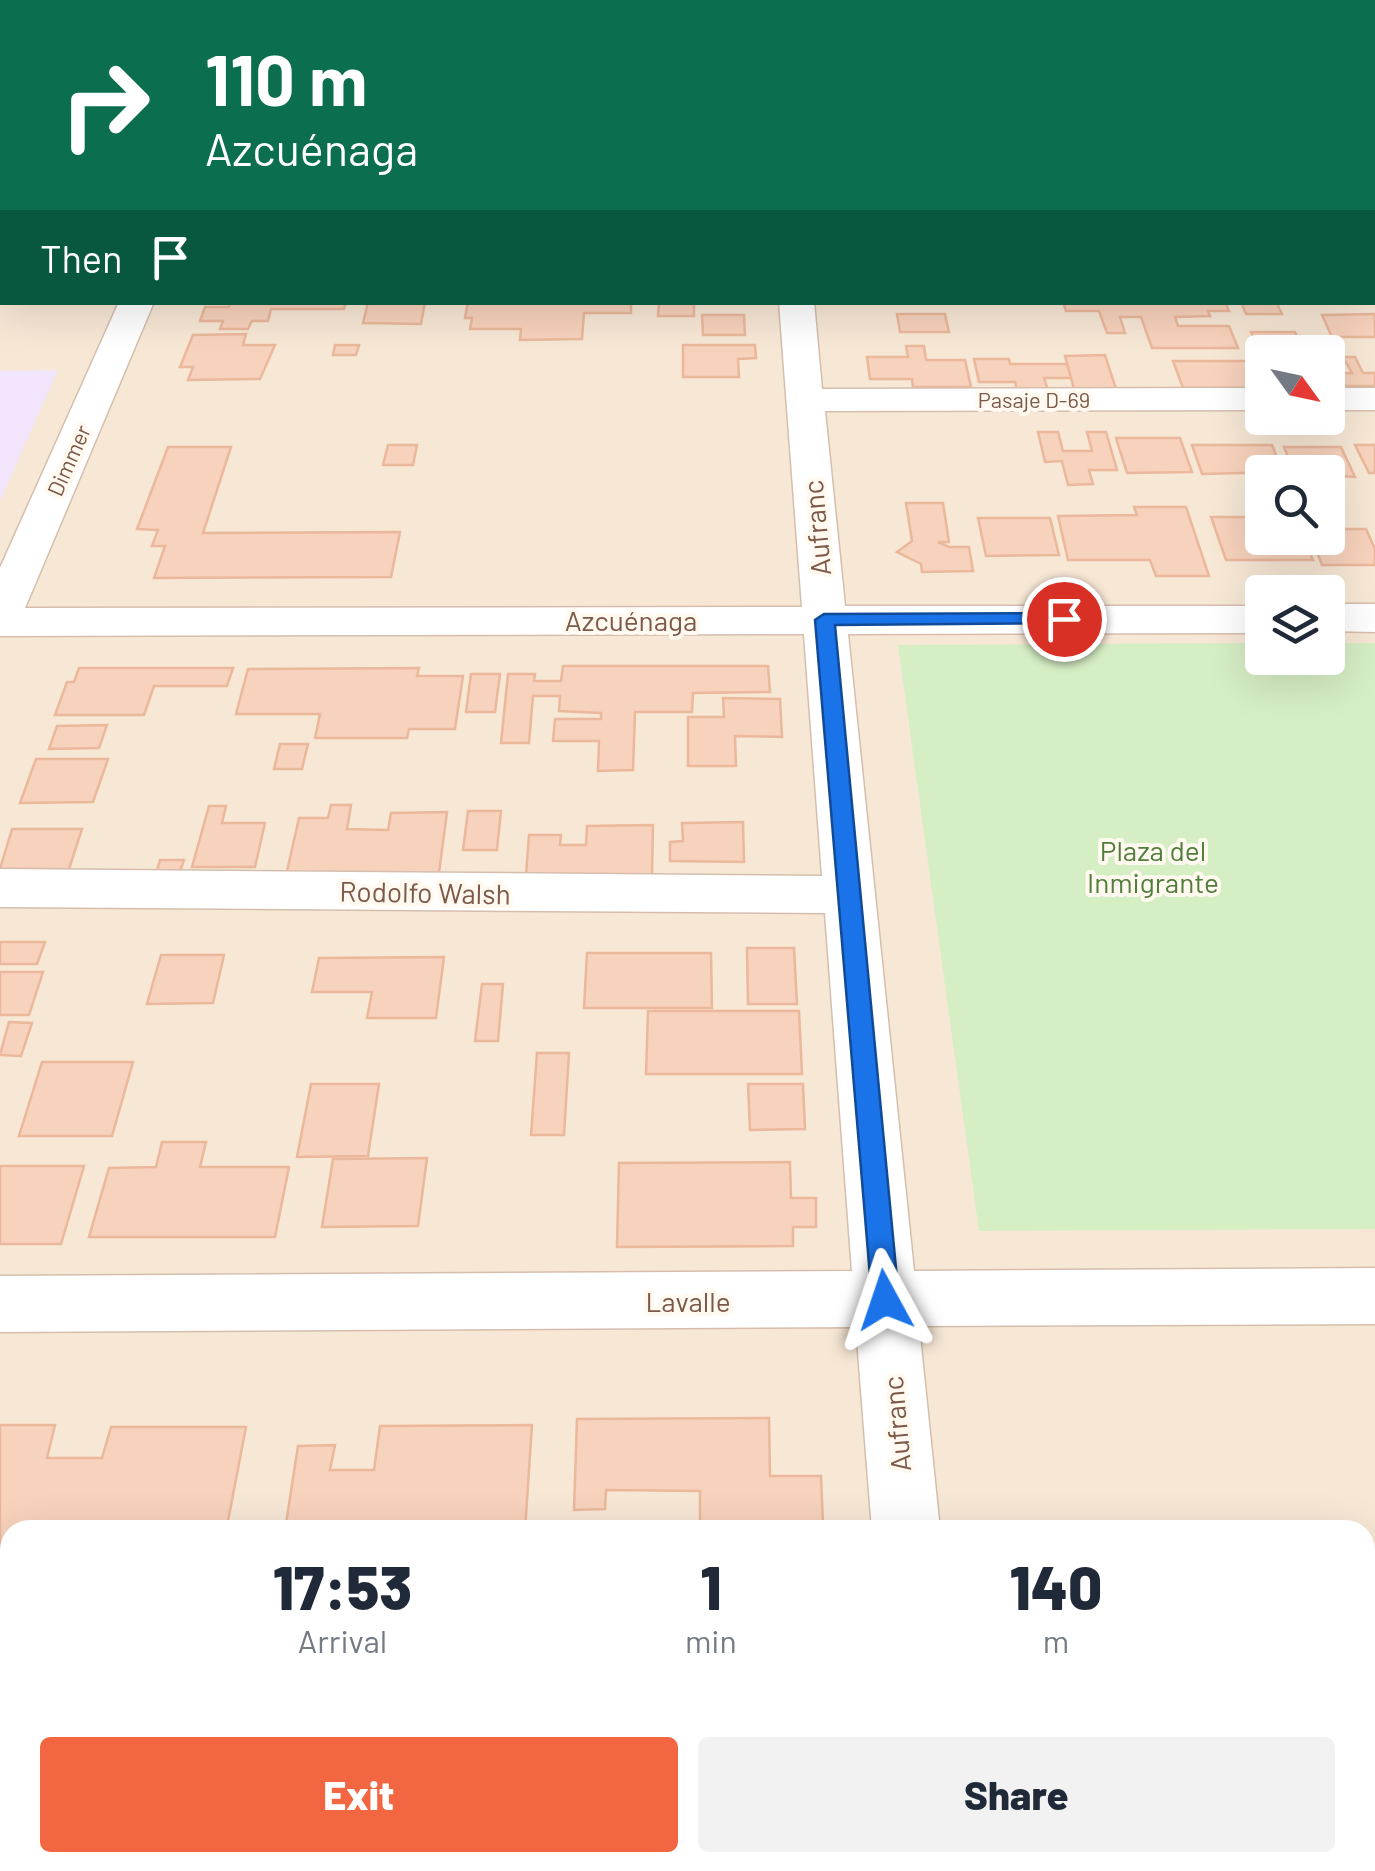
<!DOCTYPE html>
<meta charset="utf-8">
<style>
body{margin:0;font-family:Barlow,sans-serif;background:#f2f2f3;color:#1f2937;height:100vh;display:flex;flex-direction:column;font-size:38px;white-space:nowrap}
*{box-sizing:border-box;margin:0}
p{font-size:32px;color:#747a83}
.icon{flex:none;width:55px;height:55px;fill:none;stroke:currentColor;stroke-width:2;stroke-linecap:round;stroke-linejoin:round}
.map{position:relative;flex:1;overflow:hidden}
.panel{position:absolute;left:0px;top:1520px;width:1375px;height:352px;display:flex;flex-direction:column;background:#fff;border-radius:30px 30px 0 0;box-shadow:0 10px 40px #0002}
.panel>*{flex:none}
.banner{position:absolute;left:0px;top:0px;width:1375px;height:305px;box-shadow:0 10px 40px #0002;background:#0b6e4f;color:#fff;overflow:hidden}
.needle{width:65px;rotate:123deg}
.controls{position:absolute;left:1245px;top:335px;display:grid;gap:20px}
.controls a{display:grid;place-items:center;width:100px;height:100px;border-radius:10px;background:#fff;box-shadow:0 10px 40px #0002;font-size:50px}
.pin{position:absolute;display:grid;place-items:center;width:85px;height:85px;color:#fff;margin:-42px;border:5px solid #fff;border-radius:50%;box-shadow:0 2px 10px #0007}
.me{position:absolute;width:110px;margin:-55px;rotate:355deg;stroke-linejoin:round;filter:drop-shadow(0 0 8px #0008)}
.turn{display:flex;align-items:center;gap:35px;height:210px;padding:0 40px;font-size:45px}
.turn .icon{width:130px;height:130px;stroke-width:2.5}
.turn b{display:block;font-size:70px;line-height:85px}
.then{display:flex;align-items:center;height:95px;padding:0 40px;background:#0003;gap:20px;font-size:38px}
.eta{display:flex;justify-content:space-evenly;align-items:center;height:170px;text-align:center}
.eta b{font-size:60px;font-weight:800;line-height:70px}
.action{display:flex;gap:20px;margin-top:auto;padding:20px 40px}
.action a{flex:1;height:115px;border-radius:10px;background:#f36642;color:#fff;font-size:40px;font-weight:800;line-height:115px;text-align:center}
.action a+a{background:#f2f2f3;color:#1f2937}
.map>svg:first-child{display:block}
</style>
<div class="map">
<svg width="1375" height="1871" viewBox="0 0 1375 1871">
<rect width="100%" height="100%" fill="#fef5e7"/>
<path fill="#f7e7d5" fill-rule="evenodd" d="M 0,0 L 1375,0 L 1375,1871 L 0,1871 ZM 2,2 L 1372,2 L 1372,302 L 2,302 ZM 1262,352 L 1328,352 L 1328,418 L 1262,418 ZM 1262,472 L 1328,472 L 1328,538 L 1262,538 ZM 1262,592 L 1328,592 L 1328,658 L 1262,658 ZM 10,1530 L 1365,1530 L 1365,1862 L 10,1862 Z"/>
<path fill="#f2e4fb" d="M 58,370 L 0,501 L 0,371 Z"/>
<path fill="#d6eec4" d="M 1262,643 L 1262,658 L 1328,658 L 1328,643 L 1375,643 L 1375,1229 L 979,1231 L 898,645 Z"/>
<g fill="#f7d2bc" stroke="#ebb89b" stroke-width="2.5">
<path d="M 230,302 L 346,302 L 344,309 L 271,309 L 268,321 L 252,321 L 248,329 L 220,329 L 223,321 L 200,321 L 205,307 L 229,307 Z"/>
<path d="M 368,302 L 425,302 L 421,324 L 363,323 Z"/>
<path d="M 468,302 L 631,302 L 631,313 L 584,313 L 582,339 L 520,340 L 521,329 L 470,329 L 472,318 L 465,318 Z"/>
<path d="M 659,302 L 694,302 L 694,316 L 658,316 Z"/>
<path d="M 1063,302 L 1225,302 L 1229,311 L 1208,311 L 1210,316 L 1175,317 L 1178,326 L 1229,326 L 1238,348 L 1152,348 L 1141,317 L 1120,317 L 1125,333 L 1107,333 L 1099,311 L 1066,311 Z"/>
<path d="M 1241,302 L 1276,302 L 1282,314 L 1246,314 Z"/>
<path d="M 897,314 L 945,314 L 949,332 L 900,332 Z"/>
<path d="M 1375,314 L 1375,337 L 1332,337 L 1322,315 Z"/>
<path d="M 702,315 L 744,315 L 745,335 L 703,335 Z"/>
<path d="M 1251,332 L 1295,332 L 1302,347 L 1273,348 L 1275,352 L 1262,352 L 1262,358 Z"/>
<path d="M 246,334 L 243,345 L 275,345 L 260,379 L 188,380 L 193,367 L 180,367 L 193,335 Z"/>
<path d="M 335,345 L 359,345 L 356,355 L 333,355 Z"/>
<path d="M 683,345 L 755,345 L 756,358 L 738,359 L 739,377 L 683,377 Z"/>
<path d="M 906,346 L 924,346 L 926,360 L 965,360 L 971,387 L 913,387 L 912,379 L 870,379 L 867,357 L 908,357 Z"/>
<path d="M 1105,355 L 1116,389 L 1074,389 L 1065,356 Z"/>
<path d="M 1343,357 L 1355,357 L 1363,373 L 1375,373 L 1375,386 L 1342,386 L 1339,381 L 1328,381 L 1328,360 L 1336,373 L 1352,373 Z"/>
<path d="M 974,359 L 1009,359 L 1010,364 L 1067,364 L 1071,378 L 1044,378 L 1048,390 L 1017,390 L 1015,382 L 979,382 Z"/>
<path d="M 1173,361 L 1262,361 L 1262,388 L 1183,388 Z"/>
<path d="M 1038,432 L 1058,432 L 1063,451 L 1092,451 L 1087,432 L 1106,432 L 1117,470 L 1089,470 L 1093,484 L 1068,485 L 1062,461 L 1045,462 Z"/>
<path d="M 1116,438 L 1180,438 L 1192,472 L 1127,473 Z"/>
<path d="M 388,445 L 417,445 L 413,465 L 383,465 Z"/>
<path d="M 1192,445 L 1272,445 L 1283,472 L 1202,474 Z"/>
<path d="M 1355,445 L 1375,445 L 1375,473 L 1369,473 Z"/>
<path d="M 168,447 L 231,447 L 203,533 L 400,532 L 391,577 L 154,578 L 165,546 L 152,546 L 158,530 L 137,529 Z"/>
<path d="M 1284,447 L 1341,447 L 1355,477 L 1294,472 Z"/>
<path d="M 906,503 L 943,503 L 949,542 L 938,542 L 949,547 L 969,547 L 973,571 L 922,572 L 921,564 L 897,552 L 912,541 Z"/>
<path d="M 1134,507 L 1186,507 L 1209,576 L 1156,576 L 1150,560 L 1068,560 L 1058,516 L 1137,515 Z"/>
<path d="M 1211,517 L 1262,517 L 1262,538 L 1304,538 L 1313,560 L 1226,560 Z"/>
<path d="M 978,518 L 1050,518 L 1059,555 L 986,556 Z"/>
<path d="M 1328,529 L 1366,529 L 1375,549 L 1375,565 L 1322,565 L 1311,538 L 1328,538 Z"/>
<path d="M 563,666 L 768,666 L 770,692 L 693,693 L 692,712 L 635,712 L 633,770 L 598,771 L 599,741 L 553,741 L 555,719 L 601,719 L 601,713 L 559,711 L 560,696 L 533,696 L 529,743 L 501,743 L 508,674 L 535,674 L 534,681 L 561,681 Z"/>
<path d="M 79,668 L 233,668 L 227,686 L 154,686 L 144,715 L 55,715 L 67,682 L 74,682 Z"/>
<path d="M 419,668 L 417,676 L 463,676 L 455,729 L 409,729 L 407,738 L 315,738 L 320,714 L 236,714 L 248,669 Z"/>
<path d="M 471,674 L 500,674 L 495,712 L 466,712 Z"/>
<path d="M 723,698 L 780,699 L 782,737 L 735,736 L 736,766 L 688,766 L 688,717 L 724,717 Z"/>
<path d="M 107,725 L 99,748 L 49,749 L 57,726 Z"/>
<path d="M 280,744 L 308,744 L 302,769 L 274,769 Z"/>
<path d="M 36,759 L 108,759 L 93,802 L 20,803 Z"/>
<path d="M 331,805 L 351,805 L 347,829 L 388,830 L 391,813 L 447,812 L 438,880 L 285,880 L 299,818 L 328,818 Z"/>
<path d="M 209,806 L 226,806 L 222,823 L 265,823 L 255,867 L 192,867 Z"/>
<path d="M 468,811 L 501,811 L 497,850 L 463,850 Z"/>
<path d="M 743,822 L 744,862 L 670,861 L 670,842 L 683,841 L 682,823 Z"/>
<path d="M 653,825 L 652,874 L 526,875 L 529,835 L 561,835 L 560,845 L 586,845 L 587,826 Z"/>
<path d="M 12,829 L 82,829 L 69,869 L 0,869 Z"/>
<path d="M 160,860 L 184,860 L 178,877 L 155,877 Z"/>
<path d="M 0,942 L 45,942 L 37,964 L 0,964 Z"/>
<path d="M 747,948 L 794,948 L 797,1004 L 748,1004 Z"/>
<path d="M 587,953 L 711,953 L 712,1008 L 584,1008 Z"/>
<path d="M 161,955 L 224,955 L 213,1003 L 147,1004 Z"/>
<path d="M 444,957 L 436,1018 L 367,1018 L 372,992 L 312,992 L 319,958 Z"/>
<path d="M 0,972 L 43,972 L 29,1015 L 0,1015 Z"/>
<path d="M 482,984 L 503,984 L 498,1041 L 475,1041 Z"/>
<path d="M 648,1011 L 799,1011 L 802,1074 L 646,1074 Z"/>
<path d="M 9,1022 L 32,1023 L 21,1056 L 0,1055 Z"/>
<path d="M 537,1053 L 569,1053 L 564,1135 L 531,1135 Z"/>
<path d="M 42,1062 L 133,1062 L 112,1136 L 19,1136 Z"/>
<path d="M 311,1084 L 379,1084 L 368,1156 L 297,1157 Z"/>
<path d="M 748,1084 L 803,1084 L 805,1129 L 750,1130 Z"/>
<path d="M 162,1142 L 206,1142 L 200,1167 L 289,1167 L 275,1237 L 89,1237 L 109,1168 L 156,1167 Z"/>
<path d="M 427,1158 L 418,1226 L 322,1227 L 333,1159 Z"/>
<path d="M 790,1162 L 791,1198 L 816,1198 L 816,1227 L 793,1227 L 793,1246 L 617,1247 L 619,1163 Z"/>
<path d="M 0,1166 L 84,1166 L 61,1244 L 0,1244 Z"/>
<path d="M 769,1418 L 770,1476 L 821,1476 L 823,1524 L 700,1525 L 700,1491 L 606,1490 L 605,1509 L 574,1510 L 577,1419 Z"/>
<path d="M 0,1425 L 55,1425 L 47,1458 L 102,1458 L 111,1427 L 246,1427 L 228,1521 L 264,1522 L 262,1530 L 10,1530 L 10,1582 L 0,1582 Z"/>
<path d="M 532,1425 L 525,1530 L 285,1530 L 298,1446 L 335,1445 L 330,1470 L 374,1470 L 380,1426 Z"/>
<path d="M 0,1642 L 10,1642 L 4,1679 L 0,1679 Z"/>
<path d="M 0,1739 L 10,1739 L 10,1862 L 142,1862 L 141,1871 L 0,1871 Z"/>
<path d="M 241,1862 L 432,1862 L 431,1871 L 239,1871 Z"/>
<path d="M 659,1862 L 812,1862 L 813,1871 L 659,1871 Z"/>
</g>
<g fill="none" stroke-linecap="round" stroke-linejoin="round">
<defs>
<g id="minor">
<rect x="756" y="0" width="26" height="2"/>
<path d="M 1251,0 L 1278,0 L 1279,2 L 1252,2 Z"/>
<path d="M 1375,0 L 1375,16 L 1372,16 L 1372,2 L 1362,2 Z"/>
<path d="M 0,2 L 4,2 L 2,18 L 0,18 Z"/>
<path d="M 1372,171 L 1375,171 L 1375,194 L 1372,193 Z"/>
<rect x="1372" y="232" width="3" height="20"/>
<rect x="0" y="233" width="2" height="20"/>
<path d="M 119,302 L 154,302 L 25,608 L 802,607 L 779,302 L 814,302 L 822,389 L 1262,388 L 1262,410 L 825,411 L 845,606 L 1262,606 L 1262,633 L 848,634 L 914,1271 L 1375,1268 L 1375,1324 L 919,1326 L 940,1530 L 872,1530 L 856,1327 L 0,1332 L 0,1276 L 852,1271 L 825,913 L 0,907 L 0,869 L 822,876 L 804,634 L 0,636 L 0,568 Z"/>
<rect x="1328" y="388" width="47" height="22"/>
<path d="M 1328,604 L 1375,604 L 1375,632 L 1328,631 Z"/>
<path d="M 897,1862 L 975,1862 L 976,1871 L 898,1871 Z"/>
</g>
</defs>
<use href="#minor" stroke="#d5beae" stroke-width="3"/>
<use href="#minor" fill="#fff" fill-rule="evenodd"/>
</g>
<path fill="#1a73e8" stroke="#114b97" stroke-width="2.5" d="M 1064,613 L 1073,619 L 1070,623 L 835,625 L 899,1300 L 895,1309 L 885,1313 L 876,1309 L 872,1300 L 815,620 L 824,614 Z"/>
<g text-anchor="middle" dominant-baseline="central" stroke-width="8" stroke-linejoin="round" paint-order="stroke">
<g font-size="22" fill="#7c5948" stroke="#fff9f0">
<text x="1034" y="399">Pasaje D-69</text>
<text transform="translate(68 460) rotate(-66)">Dimmer</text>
</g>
<g font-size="28" fill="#7c5948" stroke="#fff9f0">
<text transform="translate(816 528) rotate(-95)">Aufranc</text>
<text x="631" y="620">Azcuénaga</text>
<text transform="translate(425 892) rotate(1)">Rodolfo Walsh</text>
<text x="688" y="1301">Lavalle</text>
<text transform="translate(896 1424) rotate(-95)">Aufranc</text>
</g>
<g font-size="28" fill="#507c3c" stroke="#fff9f0">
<text x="1153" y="850">Plaza del<tspan x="1153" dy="32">Inmigrante</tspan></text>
</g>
</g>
</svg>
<div class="controls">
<a><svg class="needle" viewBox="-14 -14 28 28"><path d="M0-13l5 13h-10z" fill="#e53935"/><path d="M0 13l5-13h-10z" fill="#747a83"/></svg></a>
<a><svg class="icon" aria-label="search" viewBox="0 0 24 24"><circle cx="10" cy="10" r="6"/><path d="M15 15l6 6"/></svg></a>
<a><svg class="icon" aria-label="layers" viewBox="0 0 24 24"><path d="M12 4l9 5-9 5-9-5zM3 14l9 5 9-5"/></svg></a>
</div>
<div class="pin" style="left:1064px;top:619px;background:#d93025"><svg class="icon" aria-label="arrive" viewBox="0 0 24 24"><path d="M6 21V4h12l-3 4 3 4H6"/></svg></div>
<svg class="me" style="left:885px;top:1300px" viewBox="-20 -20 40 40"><path d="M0-17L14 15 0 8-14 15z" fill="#1a73e8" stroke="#fff" stroke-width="4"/></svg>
<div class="banner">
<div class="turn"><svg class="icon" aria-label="right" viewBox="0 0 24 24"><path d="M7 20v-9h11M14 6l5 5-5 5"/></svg><div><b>110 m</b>Azcuénaga</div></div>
<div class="then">Then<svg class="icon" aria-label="arrive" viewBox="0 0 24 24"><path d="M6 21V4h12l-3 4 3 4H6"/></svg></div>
</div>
<section class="panel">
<div class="eta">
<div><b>17:53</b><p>Arrival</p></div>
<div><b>1</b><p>min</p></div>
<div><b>140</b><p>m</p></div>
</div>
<div class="action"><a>Exit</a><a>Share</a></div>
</section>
</div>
